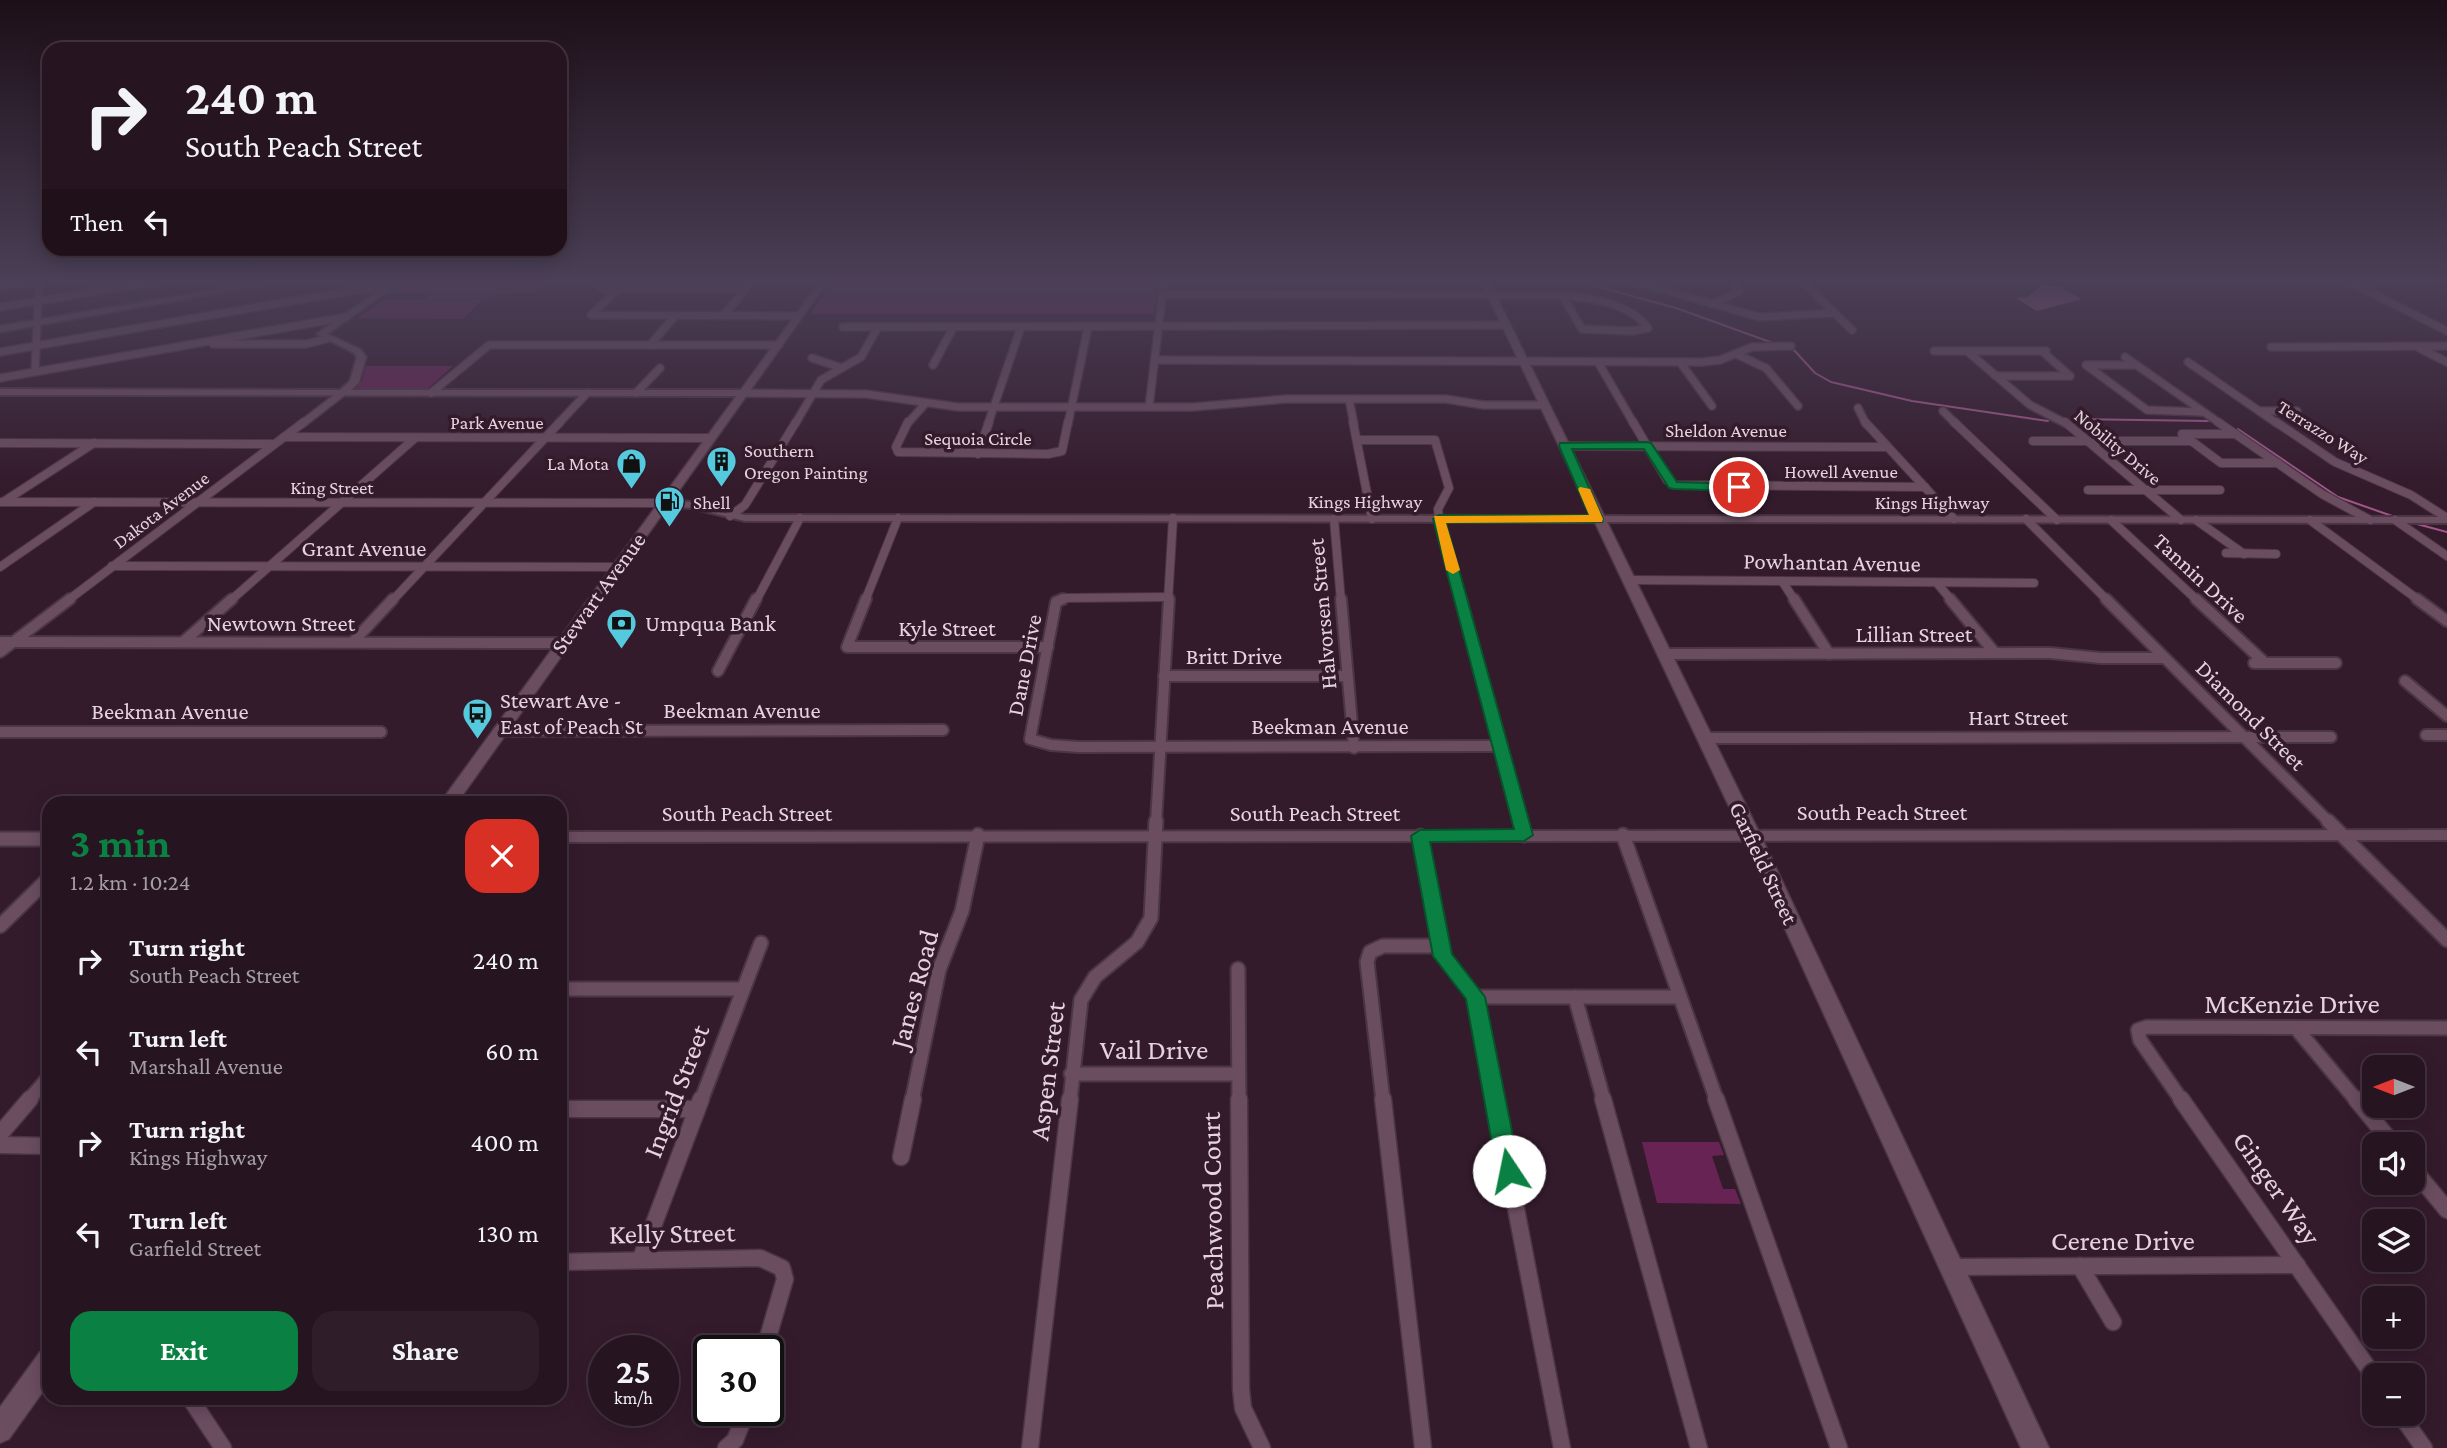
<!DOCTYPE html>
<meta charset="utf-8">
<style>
body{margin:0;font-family:"Crimson Pro",serif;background:#2f1d2a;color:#f1f3f6;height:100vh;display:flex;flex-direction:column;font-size:26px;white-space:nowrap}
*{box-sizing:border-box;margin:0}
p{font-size:23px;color:#a49ea5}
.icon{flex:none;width:38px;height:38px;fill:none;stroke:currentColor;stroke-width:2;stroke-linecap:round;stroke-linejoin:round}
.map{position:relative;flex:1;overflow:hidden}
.details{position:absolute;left:42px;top:796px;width:525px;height:609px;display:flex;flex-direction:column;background:#271421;border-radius:21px;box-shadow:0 4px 18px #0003,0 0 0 2px #43333f}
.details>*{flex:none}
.hud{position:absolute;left:42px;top:42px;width:525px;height:214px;border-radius:21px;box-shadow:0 4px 18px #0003,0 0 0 2px #43333f;background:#271421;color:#f1f3f6;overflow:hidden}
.needle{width:46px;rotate:270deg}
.tools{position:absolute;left:2362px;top:1055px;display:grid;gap:14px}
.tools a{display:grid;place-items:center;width:63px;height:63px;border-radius:14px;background:#271421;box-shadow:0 4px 18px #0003,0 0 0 2px #43333f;font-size:35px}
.speed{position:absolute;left:588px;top:1335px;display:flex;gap:14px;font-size:35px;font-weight:700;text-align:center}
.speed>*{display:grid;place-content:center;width:91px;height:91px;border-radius:50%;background:#271421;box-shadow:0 4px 18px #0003,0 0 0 2px #43333f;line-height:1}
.speed small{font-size:18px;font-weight:400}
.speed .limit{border:4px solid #111;border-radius:10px;background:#fff;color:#111}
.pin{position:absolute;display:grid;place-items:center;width:60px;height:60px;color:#fff;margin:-30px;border:4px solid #fff;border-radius:50%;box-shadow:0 2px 7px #0007}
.me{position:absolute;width:77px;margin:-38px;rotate:349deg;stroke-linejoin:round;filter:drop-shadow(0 0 5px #0008)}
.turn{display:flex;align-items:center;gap:24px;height:147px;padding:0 28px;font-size:32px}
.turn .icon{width:91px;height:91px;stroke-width:2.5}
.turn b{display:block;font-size:49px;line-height:60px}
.then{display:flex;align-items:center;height:66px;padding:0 28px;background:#0003;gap:14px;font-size:26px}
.round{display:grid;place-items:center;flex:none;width:74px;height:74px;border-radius:21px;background:#2f1d2a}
.head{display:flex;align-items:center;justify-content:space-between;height:119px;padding:0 28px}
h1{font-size:42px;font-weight:700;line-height:52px;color:#0b8043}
.action{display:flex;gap:14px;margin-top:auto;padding:14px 28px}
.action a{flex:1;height:80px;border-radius:21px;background:#0b8043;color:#fff;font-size:28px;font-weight:700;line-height:80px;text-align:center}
.action a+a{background:#2f1d2a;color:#f1f3f6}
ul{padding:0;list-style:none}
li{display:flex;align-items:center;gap:21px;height:91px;padding:0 28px}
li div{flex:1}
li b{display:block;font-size:26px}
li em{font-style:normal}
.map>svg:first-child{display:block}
</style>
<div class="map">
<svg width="2447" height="1448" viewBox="0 0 2447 1448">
<rect width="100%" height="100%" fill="#341b2c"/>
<g fill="#672354">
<path d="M 406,281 L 553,281 L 539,293 L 499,293 L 486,299 L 427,299 L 426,293 L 388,293 Z"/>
<path d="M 833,281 L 1158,281 L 1154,314 L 810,314 Z"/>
<path d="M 383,300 L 482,300 L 463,319 L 358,318 Z"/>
<path d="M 366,366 L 453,366 L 426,390 L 355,389 L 362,381 Z"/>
<path d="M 1642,1142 L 1719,1142 L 1724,1155 L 1712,1156 L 1723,1189 L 1735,1189 L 1741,1204 L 1657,1203 Z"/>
</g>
<path fill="#a1568a" d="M 2043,285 L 2060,287 L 2082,299 L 2037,311 L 2016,298 L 2027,297 Z"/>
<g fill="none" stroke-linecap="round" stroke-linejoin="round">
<g stroke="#a1568a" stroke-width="2">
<path d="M 1577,281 L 1676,308 L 1773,343"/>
<path d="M 1793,349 L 1815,373 L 1831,382 L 1912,401 L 2048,421"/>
<path d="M 2071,419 L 2209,421"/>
<path d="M 2238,429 L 2338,497 L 2395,517"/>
<path d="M 2417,524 L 2447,532"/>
</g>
<defs>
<g id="minor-far4">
<path d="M 1634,281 L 1759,317 L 1835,313"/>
<path d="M 1802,281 L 1852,330"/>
<path d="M 2348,281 L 2447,331"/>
<path d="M 0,287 L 38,281"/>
<path d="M 601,289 L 746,289"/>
<path d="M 618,289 L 591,315 L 799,316"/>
<path d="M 1163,294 L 1562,295"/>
<path d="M 1562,295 C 1591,298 1630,303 1648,328 L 1632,331 L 1582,329 Z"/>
<path d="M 1712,304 L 1739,291 L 1734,281"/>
<path d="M 0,307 L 160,281"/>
<path d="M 723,316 L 752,281"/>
<path d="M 843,327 L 1506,325"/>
<path d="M 213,344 L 306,344 L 326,339"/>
<path d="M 650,345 L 675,316"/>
<path d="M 2271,347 L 2447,346"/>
<path d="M 2419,348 L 2447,362"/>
<path d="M 1934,351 L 2046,351"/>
<path d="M 1967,351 L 2030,405 L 2067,424"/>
<path d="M 2042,351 L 2070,376"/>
<path d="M 0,352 L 355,290 L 386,289"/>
<path d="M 1736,354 L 1766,368 L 1798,406"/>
<path d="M 2125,357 L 2221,424"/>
<path d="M 812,358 L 842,368"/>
<path d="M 1156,360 L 1702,362 L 1720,360 L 1752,347 L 1791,346"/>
<path d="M 1598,362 L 1634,424"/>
<path d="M 1680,362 L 1712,406"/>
<path d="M 2188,362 L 2278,424"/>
<path d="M 933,365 L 953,328"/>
<path d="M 2136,365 L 2086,365 L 2147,410 L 2201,412"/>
<path d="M 35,371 L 39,281"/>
<path d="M 1996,376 L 2070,376"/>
<path d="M 0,378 L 346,317"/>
<path d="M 431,393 L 489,345 L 779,345"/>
<path d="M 636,393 L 660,368"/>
<path d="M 744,393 L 866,394 L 958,407 L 1193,407 L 1286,399 L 1446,399 L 1483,405 L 1543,405"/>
<path d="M 1349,399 L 1354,424"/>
<path d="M 1149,407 L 1164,281"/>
<path d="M 1858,408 L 1866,424"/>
<path d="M 1943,411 L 1956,424"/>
<path d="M 2260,411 L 2297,411"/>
<path d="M 302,424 L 342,393"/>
<path d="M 558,424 L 587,393"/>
<path d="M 795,424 L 821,380 L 861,357 L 878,327"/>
<path d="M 907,424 L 925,404"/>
<path d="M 988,424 L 1021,327"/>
<path d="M 1068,424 L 1088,327"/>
</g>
<g id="minor-far3">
<path d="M 908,422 L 896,447 L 898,452 L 1048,454 L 1062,451 L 1068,422"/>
<path d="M 1353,422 L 1372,519"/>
<path d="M 1633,422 L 1667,480 L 1674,485 L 1925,487"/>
<path d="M 1865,422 L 1954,519"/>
<path d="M 1954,422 L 2057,520"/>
<path d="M 2065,422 L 2181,520"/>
<path d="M 2218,422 L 2322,494 L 2370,520"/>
<path d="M 2276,422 L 2335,462 L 2411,495 L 2447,518"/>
<path d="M 2236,434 L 2182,434 L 2221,463 L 2278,463"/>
<path d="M 284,437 L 710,438"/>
<path d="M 1357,440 L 1435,440 L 1449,488 L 1438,509 L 1439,519 L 1461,601"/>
<path d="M 2033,441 L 2191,441"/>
<path d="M 0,443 L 274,444"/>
<path d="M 1564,446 L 1887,447"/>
<path d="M 978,454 L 989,422"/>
<path d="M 2088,490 L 2220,490"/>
<path d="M 0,502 L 663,503"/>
<path d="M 3,502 L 94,443"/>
<path d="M 730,516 L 745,505 L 796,422"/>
<path d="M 1334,519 L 1341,601"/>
<path d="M 2026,519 L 2108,601"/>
<path d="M 2111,520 L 2198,601"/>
<path d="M 2196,520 L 2244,554"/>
<path d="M 2310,520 L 2420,601"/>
<path d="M 2395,520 L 2447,556"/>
<path d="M 2226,553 L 2276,554"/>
<path d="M 112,566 L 616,567"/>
<path d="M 0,567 L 94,502"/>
<path d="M 1630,580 L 2034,583"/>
<path d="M 1782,581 L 1795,601"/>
<path d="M 1937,583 L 1952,601"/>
<path d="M 67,601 L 304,422"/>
<path d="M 230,601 L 415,438"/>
<path d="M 392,601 L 560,422"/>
<path d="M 756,601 L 800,518"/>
<path d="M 865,601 L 898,518"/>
<path d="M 1059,601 L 1066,598 L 1169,597"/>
<path d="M 1168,601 L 1173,518"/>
</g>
<g id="minor-far2">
<path d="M 866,599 L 847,647 L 1048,647"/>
<path d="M 1063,599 L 1056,602 L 1030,739 L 1051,745 L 1079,747 L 1502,746"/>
<path d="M 1341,599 L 1354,748"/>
<path d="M 1461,599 L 1521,823"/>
<path d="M 1794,599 L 1829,654"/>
<path d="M 1950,599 L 1995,653"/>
<path d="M 2106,599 L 2330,823"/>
<path d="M 2196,599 L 2265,663"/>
<path d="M 2417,599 L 2447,621"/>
<path d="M 0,642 L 562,643"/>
<path d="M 183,642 L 232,599"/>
<path d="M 353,642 L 393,599"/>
<path d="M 0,652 L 70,599"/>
<path d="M 1664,654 L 2050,653 L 2101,658 L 2164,658"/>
<path d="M 2254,663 L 2336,663"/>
<path d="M 718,671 L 756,599"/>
<path d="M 1164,676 L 1346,676"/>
<path d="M 2405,681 L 2447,716"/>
<path d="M 499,731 L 943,730"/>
<path d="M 0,732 L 381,732"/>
<path d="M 2426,735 L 2447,735"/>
<path d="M 1705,738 L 2331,737"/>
<path d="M 1156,823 L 1169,599"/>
</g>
<g id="minor-far1">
<path d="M 1520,821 L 1524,835"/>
<path d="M 2328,821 L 2447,940"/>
<path d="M 1623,835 L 1717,1101"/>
<path d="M 1420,836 L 1443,956 L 1475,997 L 1495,1101"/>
<path d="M 0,839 L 49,839"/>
<path d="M 0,926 L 49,878"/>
<path d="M 1238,969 L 1239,1101"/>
<path d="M 560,989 L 742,989"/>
<path d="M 1475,997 L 1678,997"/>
<path d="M 1575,997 L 1604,1101"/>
<path d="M 2296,1028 L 2357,1101"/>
<path d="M 1071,1074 L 1237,1074"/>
<path d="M 28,1101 L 49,1077"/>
<path d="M 701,1101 L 761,943"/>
<path d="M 912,1101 L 939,970 L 962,911 L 978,835"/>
<path d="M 1070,1101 L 1081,1000 L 1095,977 L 1137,942 L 1151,918 L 1156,821"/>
<path d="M 1383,1101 L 1367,962 L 1370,952 L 1383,946 L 1441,946"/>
<path d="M 2182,1101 L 2140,1040 L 2138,1030 L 2147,1027 L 2447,1028"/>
</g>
<g id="minor">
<path d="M 1239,1099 L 1241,1389 L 1243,1408 L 1262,1448"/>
<path d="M 1383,1099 L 1423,1448"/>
<path d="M 1495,1099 L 1562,1448"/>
<path d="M 1603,1099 L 1699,1448"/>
<path d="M 1716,1099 L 1839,1448"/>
<path d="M 2181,1099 L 2375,1378"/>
<path d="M 2356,1099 L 2393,1144"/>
<path d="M 560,1109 L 697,1109"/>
<path d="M 0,1134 L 30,1099"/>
<path d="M 0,1145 L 49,1146"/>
<path d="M 901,1157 L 913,1099"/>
<path d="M 2413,1169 L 2447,1210"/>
<path d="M 641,1258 L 701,1099"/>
<path d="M 560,1262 L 760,1258 L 782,1268 L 785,1279 L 764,1351"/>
<path d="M 2080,1266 L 2113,1322"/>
<path d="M 1950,1267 L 2297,1265"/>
<path d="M 190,1398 L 223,1448"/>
<path d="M 2400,1414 L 2424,1448"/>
<path d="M 726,1448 L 735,1440 L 747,1410"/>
<path d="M 1030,1448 L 1070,1099"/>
</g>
<g id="tertiary">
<path d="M 268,281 L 285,281 L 0,332 L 0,326 Z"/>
<path d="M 393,281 L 402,281 L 327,334 L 360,349 L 366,357 L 359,382 L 351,390 L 744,390 L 749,393 L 744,396 L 0,395 L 0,389 L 340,390 L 350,381 L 357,357 L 354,353 L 317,334 Z"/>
<path d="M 663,500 L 691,502 L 745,515 L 2447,517 L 2447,523 L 745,521 L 691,508 L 659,505 L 658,503 Z"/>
<path d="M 2447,830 L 2447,840 L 560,842 L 560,832 Z"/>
</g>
<g id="secondary">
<path d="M 820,281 L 828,281 L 457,803 L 440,803 Z"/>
<path d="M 1481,281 L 1489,281 L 1760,834 L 2049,1448 L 2021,1448 L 1742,834 Z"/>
<path d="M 49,1348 L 49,1383 L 9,1439 L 0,1443 L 0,1407 L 40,1352 Z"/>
</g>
</defs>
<use href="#minor-far4" stroke="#4b3644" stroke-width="10"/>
<use href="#minor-far3" stroke="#4b3644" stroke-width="10"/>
<use href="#minor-far2" stroke="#4b3644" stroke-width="14"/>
<use href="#minor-far1" stroke="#4b3644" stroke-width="17"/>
<use href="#minor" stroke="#4b3644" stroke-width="19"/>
<use href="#tertiary" stroke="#4b3644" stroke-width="4"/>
<use href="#secondary" stroke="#4b3644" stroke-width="3"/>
<use href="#minor-far4" stroke="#6b4d60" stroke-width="7"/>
<use href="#minor-far3" stroke="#6b4d60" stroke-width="8"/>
<use href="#minor-far2" stroke="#6b4d60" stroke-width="10"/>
<use href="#minor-far1" stroke="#6b4d60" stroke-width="13"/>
<use href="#minor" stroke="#6b4d60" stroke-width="16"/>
<use href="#tertiary" fill="#6b4d60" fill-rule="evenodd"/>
<use href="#secondary" fill="#6b4d60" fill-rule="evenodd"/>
</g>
<linearGradient id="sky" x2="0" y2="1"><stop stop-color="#1d0f18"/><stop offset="0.58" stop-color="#4a3f56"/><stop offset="1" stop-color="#4a3f56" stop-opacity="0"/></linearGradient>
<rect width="2447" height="484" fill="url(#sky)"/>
<path fill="#0b8043" stroke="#07532c" stroke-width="2" d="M 1647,442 L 1651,443 L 1677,482 L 1739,484 L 1745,487 L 1739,491 L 1674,489 L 1669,488 L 1644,449 L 1572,449 L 1603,519 L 1602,522 L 1446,523 L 1533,835 L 1524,841 L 1430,842 L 1452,954 L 1485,997 L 1520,1171 L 1517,1178 L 1509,1181 L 1501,1178 L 1497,1171 L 1466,999 L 1433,956 L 1411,836 L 1420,830 L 1514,829 L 1433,519 L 1439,515 L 1589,515 L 1559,446 L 1560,443 Z"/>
<path fill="#f59e0b" d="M 1580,487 L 1590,489 L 1603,519 L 1602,522 L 1446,523 L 1460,570 L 1453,574 L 1446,570 L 1434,516 L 1589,515 L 1578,489 Z"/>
<defs>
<symbol id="building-pin" viewBox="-11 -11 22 30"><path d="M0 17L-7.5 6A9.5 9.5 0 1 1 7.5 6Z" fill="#55cadf" stroke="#341b2c"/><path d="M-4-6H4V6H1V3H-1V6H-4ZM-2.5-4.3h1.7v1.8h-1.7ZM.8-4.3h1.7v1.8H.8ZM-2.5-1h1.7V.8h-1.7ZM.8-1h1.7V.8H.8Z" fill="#111"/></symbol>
<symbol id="shop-pin" viewBox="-11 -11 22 30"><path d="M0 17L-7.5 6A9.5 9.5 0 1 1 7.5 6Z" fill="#55cadf" stroke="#341b2c"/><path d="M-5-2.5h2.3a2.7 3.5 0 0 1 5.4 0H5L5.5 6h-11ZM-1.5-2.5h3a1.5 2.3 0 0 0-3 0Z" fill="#111"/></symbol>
<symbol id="fuel-pin" viewBox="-11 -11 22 30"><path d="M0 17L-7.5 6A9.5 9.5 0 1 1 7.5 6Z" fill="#55cadf" stroke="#341b2c"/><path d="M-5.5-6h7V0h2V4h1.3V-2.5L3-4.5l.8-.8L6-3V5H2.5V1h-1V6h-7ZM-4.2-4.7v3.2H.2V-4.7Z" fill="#111"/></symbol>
<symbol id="bank-pin" viewBox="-11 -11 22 30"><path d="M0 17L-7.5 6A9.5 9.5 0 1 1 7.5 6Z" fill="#55cadf" stroke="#341b2c"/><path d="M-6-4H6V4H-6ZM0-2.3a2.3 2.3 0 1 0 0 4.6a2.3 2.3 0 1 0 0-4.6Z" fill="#111"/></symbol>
<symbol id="bus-pin" viewBox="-11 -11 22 30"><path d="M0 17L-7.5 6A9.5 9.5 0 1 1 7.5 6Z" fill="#55cadf" stroke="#341b2c"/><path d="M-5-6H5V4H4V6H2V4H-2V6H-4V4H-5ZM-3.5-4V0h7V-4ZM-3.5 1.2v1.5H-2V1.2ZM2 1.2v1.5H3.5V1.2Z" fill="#111"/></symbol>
</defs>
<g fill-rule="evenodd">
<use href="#building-pin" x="704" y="444" width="35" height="47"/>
<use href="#shop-pin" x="614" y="446" width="35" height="47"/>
<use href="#fuel-pin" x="652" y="484" width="35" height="47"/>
<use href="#bank-pin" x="604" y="606" width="35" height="47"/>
<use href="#bus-pin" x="460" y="696" width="35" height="47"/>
</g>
<g text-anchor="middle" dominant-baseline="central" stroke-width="7" stroke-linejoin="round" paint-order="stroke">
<g font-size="19" fill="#e5d3de" stroke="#341b2c">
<text x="497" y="422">Park Avenue</text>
<text x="1726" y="430">Sheldon Avenue</text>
<text transform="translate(2323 432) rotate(32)">Terrazzo Way</text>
<text x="978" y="438">Sequoia Circle</text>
<text transform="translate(2118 447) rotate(40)">Nobility Drive</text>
<text x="1841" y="471">Howell Avenue</text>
<text x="332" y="487">King Street</text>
<text x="1365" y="501">Kings Highway</text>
<text x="1932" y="502">Kings Highway</text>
<text transform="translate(161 510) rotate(-37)">Dakota Avenue</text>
</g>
<g font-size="19" fill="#e5d3de" stroke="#341b2c" text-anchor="start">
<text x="744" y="450">Southern<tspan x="744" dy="22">Oregon Painting</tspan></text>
<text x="609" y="463" text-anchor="end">La Mota</text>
<text x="693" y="502">Shell</text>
</g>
<g font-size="23" fill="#e5d3de" stroke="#341b2c">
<text x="364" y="548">Grant Avenue</text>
<text transform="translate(1832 562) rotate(1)">Powhantan Avenue</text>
<text transform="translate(2201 578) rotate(43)">Tannin Drive</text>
<text transform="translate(598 593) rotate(-54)">Stewart Avenue</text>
<text transform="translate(1322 614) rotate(-95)">Halvorsen Street</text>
<text x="281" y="623">Newtown Street</text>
<text x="947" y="628">Kyle Street</text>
<text x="1914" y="634">Lillian Street</text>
<text x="1234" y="656">Britt Drive</text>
<text transform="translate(1024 665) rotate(-79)">Dane Drive</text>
<text x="742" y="710">Beekman Avenue</text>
<text x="170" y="711">Beekman Avenue</text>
<text transform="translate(2251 715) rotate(45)">Diamond Street</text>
<text x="2018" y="717">Hart Street</text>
<text x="1330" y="726">Beekman Avenue</text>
<text x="1882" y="812">South Peach Street</text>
<text x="747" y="813">South Peach Street</text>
<text x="1315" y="813">South Peach Street</text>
<text transform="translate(1764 863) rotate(65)">Garfield Street</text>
</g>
<g font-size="23" fill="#e5d3de" stroke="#341b2c" text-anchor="start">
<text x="645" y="623">Umpqua Bank</text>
<text x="500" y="700">Stewart Ave -<tspan x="500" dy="26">East of Peach St</tspan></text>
</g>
<g font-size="28" fill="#e5d3de" stroke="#341b2c">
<text transform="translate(914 989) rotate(-75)">Janes Road</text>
<text x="2292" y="1003">McKenzie Drive</text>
<text x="1154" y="1049">Vail Drive</text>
<text transform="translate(1047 1071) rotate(-83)">Aspen Street</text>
<text transform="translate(676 1091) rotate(-69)">Ingrid Street</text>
<text transform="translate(2277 1188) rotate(55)">Ginger Way</text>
<text transform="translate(1212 1211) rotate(-91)">Peachwood Court</text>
<text transform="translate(672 1233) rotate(-1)">Kelly Street</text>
<text x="2123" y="1240">Cerene Drive</text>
</g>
</g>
</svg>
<div class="tools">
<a><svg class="needle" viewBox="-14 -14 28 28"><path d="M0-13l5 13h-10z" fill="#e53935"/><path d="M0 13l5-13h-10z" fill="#a49ea5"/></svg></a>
<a><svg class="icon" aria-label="sound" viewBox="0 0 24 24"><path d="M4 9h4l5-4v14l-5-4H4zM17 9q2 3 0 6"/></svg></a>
<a><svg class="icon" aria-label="layers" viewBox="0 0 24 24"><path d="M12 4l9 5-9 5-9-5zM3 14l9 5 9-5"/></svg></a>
<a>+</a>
<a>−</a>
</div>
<div class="speed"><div>25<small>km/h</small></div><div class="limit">30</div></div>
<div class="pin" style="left:1739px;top:487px;background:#d93025"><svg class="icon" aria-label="arrive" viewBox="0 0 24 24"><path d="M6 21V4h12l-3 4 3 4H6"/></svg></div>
<svg class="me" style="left:1509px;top:1171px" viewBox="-20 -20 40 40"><circle r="19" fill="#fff"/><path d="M0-13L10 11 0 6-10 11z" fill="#0b8043"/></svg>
<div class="hud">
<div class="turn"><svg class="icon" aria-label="right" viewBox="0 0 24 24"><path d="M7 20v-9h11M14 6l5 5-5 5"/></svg><div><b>240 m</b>South Peach Street</div></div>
<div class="then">Then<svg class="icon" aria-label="left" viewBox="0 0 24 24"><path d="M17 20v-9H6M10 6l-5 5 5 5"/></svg></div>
</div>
<section class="details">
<div class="head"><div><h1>3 min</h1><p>1.2 km · 10:24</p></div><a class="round" style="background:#d93025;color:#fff"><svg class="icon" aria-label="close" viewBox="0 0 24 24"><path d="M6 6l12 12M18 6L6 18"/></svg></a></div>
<ul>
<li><svg class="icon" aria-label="right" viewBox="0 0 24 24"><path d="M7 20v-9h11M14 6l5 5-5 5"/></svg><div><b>Turn right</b><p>South Peach Street</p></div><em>240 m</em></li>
<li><svg class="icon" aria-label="left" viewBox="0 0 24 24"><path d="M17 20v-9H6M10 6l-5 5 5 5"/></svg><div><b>Turn left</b><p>Marshall Avenue</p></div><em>60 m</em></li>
<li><svg class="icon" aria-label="right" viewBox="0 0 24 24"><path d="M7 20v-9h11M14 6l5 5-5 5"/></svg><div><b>Turn right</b><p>Kings Highway</p></div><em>400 m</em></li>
<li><svg class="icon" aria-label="left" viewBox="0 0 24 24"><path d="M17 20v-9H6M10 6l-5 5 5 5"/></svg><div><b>Turn left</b><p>Garfield Street</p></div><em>130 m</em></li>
</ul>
<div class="action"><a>Exit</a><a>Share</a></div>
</section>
</div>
